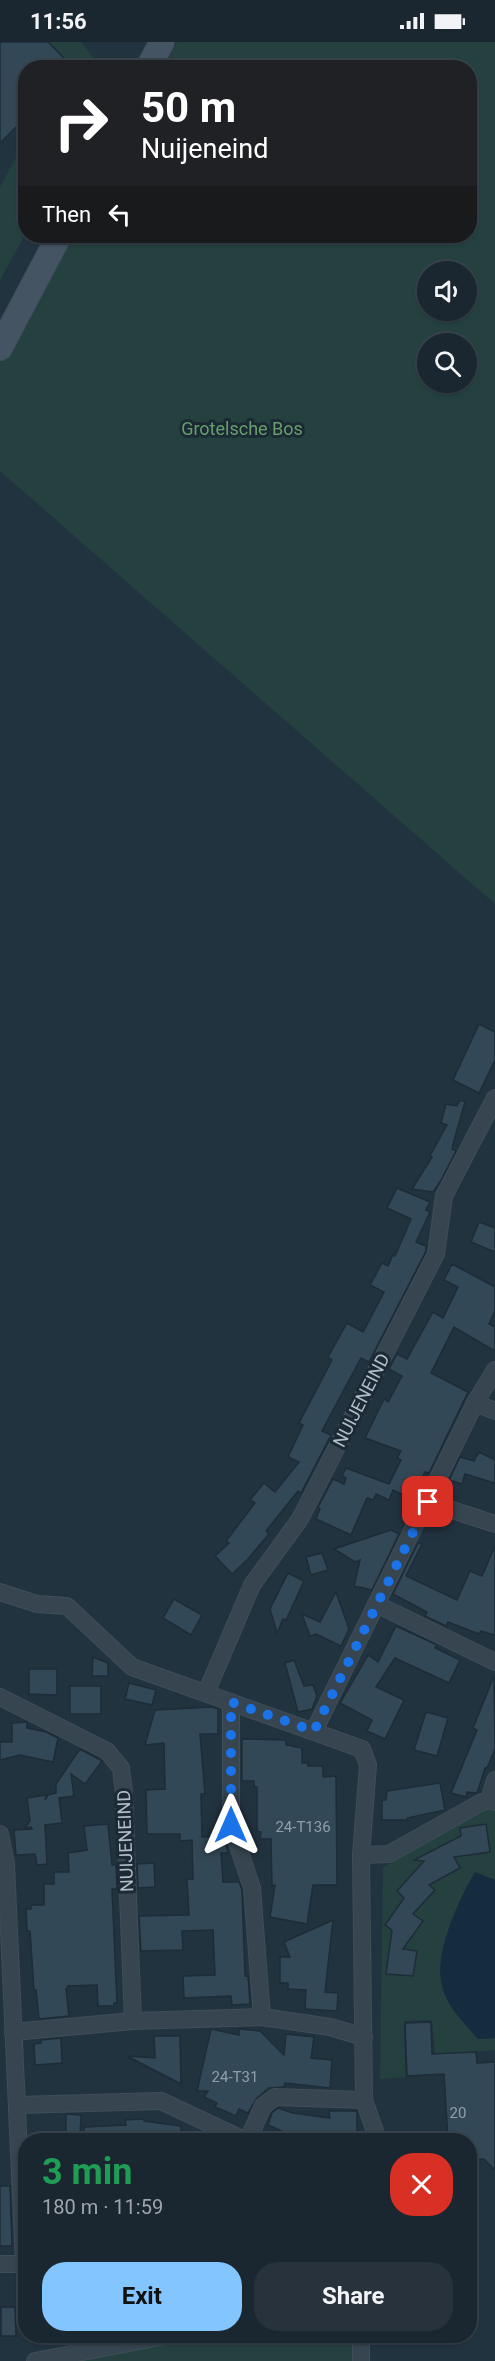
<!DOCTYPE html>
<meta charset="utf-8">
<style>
body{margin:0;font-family:Roboto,sans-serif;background:#27323c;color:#f1f3f6;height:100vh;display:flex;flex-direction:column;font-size:22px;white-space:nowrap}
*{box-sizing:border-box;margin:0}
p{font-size:20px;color:#9fa5ab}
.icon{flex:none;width:33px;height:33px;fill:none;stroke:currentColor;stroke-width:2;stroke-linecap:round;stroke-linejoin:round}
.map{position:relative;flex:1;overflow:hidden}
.panel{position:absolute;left:18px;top:2091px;width:459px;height:210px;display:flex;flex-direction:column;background:#1a2630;border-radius:24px;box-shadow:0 2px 4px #0004,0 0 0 2px #38434c}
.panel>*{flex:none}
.banner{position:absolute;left:18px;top:18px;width:459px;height:183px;border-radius:24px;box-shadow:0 2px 4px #0004,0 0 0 2px #38434c;background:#202124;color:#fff;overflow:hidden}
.tools{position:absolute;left:417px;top:219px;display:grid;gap:12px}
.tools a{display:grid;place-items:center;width:60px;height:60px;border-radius:50%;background:#1a2630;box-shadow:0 2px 4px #0004,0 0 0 2px #38434c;font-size:30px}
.pin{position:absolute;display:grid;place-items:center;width:51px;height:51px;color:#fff;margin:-26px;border-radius:12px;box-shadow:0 3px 9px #0006}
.me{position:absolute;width:66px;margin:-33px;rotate:0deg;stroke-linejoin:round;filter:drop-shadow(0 0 4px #0008)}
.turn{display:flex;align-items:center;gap:21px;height:126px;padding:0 24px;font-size:27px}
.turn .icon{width:78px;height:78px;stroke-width:2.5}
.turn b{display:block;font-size:42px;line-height:51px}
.then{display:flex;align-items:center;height:57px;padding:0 24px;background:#0003;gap:12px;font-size:22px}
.round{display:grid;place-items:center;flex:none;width:63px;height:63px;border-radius:24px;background:#27323c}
.headline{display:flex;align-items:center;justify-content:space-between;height:102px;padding:0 24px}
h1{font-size:36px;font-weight:700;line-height:45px;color:#1e9e55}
.button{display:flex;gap:12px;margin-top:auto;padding:12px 24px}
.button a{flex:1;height:69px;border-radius:24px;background:#83c5ff;color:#111;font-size:24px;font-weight:700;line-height:69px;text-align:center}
.button a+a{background:#27323c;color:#f1f3f6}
.status{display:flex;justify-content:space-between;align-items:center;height:42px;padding:0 30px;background:#1a2630;direction:ltr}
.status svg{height:16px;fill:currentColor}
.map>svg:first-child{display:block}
</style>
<div class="status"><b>11:56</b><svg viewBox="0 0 49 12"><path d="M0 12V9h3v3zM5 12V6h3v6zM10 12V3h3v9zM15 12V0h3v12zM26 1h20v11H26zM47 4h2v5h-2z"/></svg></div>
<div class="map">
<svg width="495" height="2319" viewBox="0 0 495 2319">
<rect width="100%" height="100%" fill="#223340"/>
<g fill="#244140" fill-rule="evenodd">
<path d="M 0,0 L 81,0 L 101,25 L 26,26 Z"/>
<path d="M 177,0 L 495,0 L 495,862 L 0,429 L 0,320 L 73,194 L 470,194 L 470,26 L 164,25 ZM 428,230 L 466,230 L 466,268 L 428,268 ZM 428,302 L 466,302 L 466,340 L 428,340 Z"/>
<path d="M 25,99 L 25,193 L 0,238 L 0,145 Z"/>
<path d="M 495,1766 L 495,1838 L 475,1830 L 456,1868 L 442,1918 L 478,1997 L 495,1996 L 495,2008 L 435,2014 L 432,1978 L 404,1979 L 405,2035 L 380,2037 L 383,1826 L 467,1772 Z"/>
<path d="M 180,2294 L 354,2294 L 358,2319 L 65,2319 Z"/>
</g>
<path fill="#142c3f" d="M 475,1830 L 495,1838 L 495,1996 L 478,1997 C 464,1981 447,1965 442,1944 C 433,1913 459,1857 475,1830 Z"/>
<g fill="#334856" stroke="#1d2c37" stroke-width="1.5">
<path d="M 0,0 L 48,0 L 74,26 L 26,26 L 26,93 L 17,84 L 0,101 Z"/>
<path d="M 479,982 L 495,990 L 495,1018 L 479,1051 L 453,1038 Z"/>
<path d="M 460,1058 L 465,1060 L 453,1102 L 452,1107 L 456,1109 L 440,1140 L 433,1150 L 412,1147 L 432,1115 L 430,1114 L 447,1083 L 441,1081 L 446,1062 L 457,1064 Z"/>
<path d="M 397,1146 L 430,1160 L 426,1168 L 430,1170 L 416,1200 L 426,1204 L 426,1209 L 369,1320 L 361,1316 L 322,1389 L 331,1393 L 301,1451 L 298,1449 L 266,1489 L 269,1492 L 247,1518 L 232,1532 L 215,1514 L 229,1501 L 226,1499 L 255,1461 L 250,1458 L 264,1441 L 275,1450 L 299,1420 L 288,1415 L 303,1383 L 299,1381 L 332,1318 L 328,1315 L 347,1281 L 363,1290 L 384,1250 L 370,1243 L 382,1221 L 388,1224 L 393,1213 L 395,1214 L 411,1177 L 387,1166 Z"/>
<path d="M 479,1180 L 495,1186 L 495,1210 L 471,1200 Z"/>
<path d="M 452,1222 L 495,1245 L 495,1269 L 489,1282 L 495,1285 L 495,1309 L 454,1285 L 431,1331 L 468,1350 L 429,1431 L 425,1430 L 412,1457 L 393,1448 L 389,1458 L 376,1452 L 373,1458 L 367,1456 L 351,1493 L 316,1477 L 320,1467 L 318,1465 L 333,1437 L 344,1442 L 346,1436 L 342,1434 L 346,1426 L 389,1442 L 401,1418 L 397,1416 L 401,1409 L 365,1396 L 384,1357 L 388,1360 L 402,1334 L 389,1327 L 397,1312 L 407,1317 L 433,1270 L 443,1276 L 458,1245 L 444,1238 Z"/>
<path d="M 479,1410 L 495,1418 L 495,1441 L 465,1432 L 462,1442 L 449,1438 L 460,1415 L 474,1419 Z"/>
<path d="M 391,1488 L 399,1492 L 372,1548 L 354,1544 L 360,1518 L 355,1520 L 334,1507 Z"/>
<path d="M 418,1501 L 422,1502 L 406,1534 L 457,1558 L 470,1529 L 482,1534 L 495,1504 L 495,1593 L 481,1589 L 479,1592 L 448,1580 L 446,1584 L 425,1574 L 427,1570 L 393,1552 Z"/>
<path d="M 322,1511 L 328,1528 L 311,1533 L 306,1515 Z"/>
<path d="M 288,1531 L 304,1539 L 286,1578 L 283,1577 L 277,1591 L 270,1567 Z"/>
<path d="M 336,1550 L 349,1587 L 341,1604 L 316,1592 L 310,1594 L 302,1572 L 320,1580 Z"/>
<path d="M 174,1557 L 202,1573 L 191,1593 L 163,1576 Z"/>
<path d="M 396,1584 L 437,1603 L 435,1606 L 460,1618 L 449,1641 L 395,1616 L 376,1645 L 404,1658 L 385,1697 L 367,1689 L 372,1678 L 340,1661 L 368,1613 L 378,1620 Z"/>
<path d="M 93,1615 L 108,1621 L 108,1634 L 92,1634 Z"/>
<path d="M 294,1618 L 304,1644 L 313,1643 L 317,1654 L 312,1667 L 298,1670 L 285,1621 Z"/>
<path d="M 29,1627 L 57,1627 L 57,1653 L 29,1652 Z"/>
<path d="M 494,1634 L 495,1707 L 487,1726 L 485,1726 L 477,1751 L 467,1750 L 466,1755 L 451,1751 L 477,1688 L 473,1686 Z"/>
<path d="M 129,1641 L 156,1648 L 152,1663 L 125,1657 Z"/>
<rect x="70" y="1644" width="31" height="28"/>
<path d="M 212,1665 L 218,1667 L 218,1692 L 200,1692 L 205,1752 L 201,1752 L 202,1795 L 224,1794 L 228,1811 L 221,1811 L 223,1840 L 239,1840 L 242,1848 L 245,1934 L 248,1934 L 250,1962 L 232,1963 L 231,1954 L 184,1956 L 183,1934 L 215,1933 L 213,1888 L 182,1889 L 183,1908 L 141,1909 L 139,1874 L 189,1873 L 187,1837 L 193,1837 L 192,1798 L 180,1799 L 180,1792 L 147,1792 L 146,1748 L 165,1747 L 164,1701 L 145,1703 L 155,1668 Z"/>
<path d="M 426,1670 L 448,1676 L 437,1714 L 414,1708 Z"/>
<path d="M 27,1680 L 27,1686 L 46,1690 L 58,1696 L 53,1720 L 20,1713 L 0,1718 L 0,1700 L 12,1700 L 12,1681 Z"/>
<path d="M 242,1697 L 286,1698 L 286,1703 L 302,1706 L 302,1721 L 308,1721 L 308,1724 L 323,1724 L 323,1735 L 336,1734 L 337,1843 L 313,1843 L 307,1882 L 270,1875 L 275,1843 L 272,1844 L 271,1797 L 260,1797 L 261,1790 L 257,1789 L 257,1745 L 254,1745 L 254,1739 L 242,1739 Z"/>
<path d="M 80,1707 L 102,1719 L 85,1742 L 71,1732 L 74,1754 L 59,1756 L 62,1781 L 45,1783 L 47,1822 L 37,1823 L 35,1812 L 16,1813 L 14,1788 L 32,1787 L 31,1785 L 25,1786 L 30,1779 L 27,1756 L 46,1753 L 45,1758 L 48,1753 L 56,1751 L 56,1742 Z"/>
<path d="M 440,1741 L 445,1768 L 407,1776 L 407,1778 L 382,1778 L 382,1758 L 386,1758 L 387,1749 Z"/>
<path d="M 108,1782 L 112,1823 L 116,1823 L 117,1847 L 112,1847 L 117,1961 L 114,1961 L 114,1964 L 98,1964 L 97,1943 L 68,1944 L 66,1947 L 69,1974 L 39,1977 L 36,1948 L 34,1948 L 30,1889 L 27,1889 L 26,1867 L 31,1867 L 31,1863 L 44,1863 L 44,1842 L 54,1842 L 54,1830 L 69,1830 L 68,1811 L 87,1808 L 84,1784 Z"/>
<path d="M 486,1782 L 490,1810 L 454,1815 L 460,1826 L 429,1843 L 435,1848 L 413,1872 L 423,1879 L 403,1907 L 417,1909 L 413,1934 L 386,1932 L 392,1888 L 385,1883 L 404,1856 L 397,1849 L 424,1819 L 414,1818 L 461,1794 L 460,1786 Z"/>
<path d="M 154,1821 L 155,1845 L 138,1846 L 137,1822 Z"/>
<path d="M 333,1878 L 325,1950 L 338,1951 L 337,1969 L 305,1967 L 306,1948 L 288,1947 L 288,1941 L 280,1941 L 280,1915 L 290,1915 L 284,1900 Z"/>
<path d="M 431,1980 L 432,2012 L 476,2010 L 477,2021 L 495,2020 L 495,2128 L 484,2117 L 470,2118 L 470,2098 L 448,2098 L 444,2032 L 407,2034 L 405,1981 Z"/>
<path d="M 211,1987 L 239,1993 L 239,1987 L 260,1989 L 284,2013 L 286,1992 L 314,1995 L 311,2016 L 332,2018 L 330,2046 L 285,2041 L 284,2045 L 269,2046 L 257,2056 L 248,2071 L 239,2067 L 236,2074 L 215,2065 L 217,2061 L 204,2055 L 208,2049 L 197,2049 Z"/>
<path d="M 154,1994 L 180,1994 L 181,2042 L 127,2014 L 155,2016 Z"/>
<path d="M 61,1996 L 62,2021 L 35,2023 L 34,2002 L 41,2001 L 41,1998 Z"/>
<path d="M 278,2066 L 293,2071 L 330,2076 L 329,2069 L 357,2069 L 357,2091 L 323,2091 L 323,2098 L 287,2098 L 288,2092 L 268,2083 L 272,2071 Z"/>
<path d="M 66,2072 L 81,2073 L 80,2093 L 66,2093 Z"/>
<path d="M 144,2077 L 144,2079 L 181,2084 L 181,2098 L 127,2098 L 126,2096 L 84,2098 L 84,2085 L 126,2083 L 125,2078 Z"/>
<path d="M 0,2144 L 10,2144 L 12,2204 L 0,2204 Z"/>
<path d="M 1,2265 L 15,2265 L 16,2294 L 1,2294 Z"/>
</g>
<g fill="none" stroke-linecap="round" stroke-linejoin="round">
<defs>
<g id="street">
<path d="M 475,1361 L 495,1369"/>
<path d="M 428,1460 L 495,1482"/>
<path d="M 0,1550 L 37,1562 L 67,1564 L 132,1625 L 362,1707 L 368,1723 L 361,1813 L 364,2058 L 378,2098"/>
<path d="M 376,1562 L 495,1620"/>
<path d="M 206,1651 L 252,1543 L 300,1477 L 436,1212 L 444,1154 L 495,1056"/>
<path d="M 0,1655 L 107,1709 L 121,1726 L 124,1751 L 133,1979"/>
<path d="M 231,1660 L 231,1783 L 252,1846 L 262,1975"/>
<path d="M 314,1689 L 475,1361 L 495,1328"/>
<path d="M 489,1758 L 495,1738"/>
<path d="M 0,1792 L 6,1822 L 24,2222"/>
<path d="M 361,1813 L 389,1812 L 480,1761 L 489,1758 L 495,1760"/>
<path d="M 13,1990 L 133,1979 L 262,1975 L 330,1985 L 364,1995"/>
<path d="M 18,2063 L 161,2059 L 244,2098"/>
<path d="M 248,2098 L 263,2064 L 275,2055 L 364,2058"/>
<path d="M 0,2222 L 26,2222"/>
<path d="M 361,2294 L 361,2319"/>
<path d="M 35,2319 L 165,2294"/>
</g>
<g id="secondary">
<path d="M 148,26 L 162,0"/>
<path d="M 0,306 L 59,194"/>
</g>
</defs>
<use href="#street" stroke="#3f4e59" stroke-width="18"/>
<use href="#secondary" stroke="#3f4e59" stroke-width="26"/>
<use href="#street" stroke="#364550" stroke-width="16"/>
<use href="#secondary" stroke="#445463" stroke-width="24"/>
</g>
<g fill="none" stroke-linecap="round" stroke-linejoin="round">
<path stroke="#1a73e8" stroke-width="10" stroke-dasharray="0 18" d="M 231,1783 L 231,1660 L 314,1689 L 428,1460"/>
</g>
<g text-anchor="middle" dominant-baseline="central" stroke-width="6" stroke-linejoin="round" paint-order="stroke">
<g font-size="15" fill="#909fac">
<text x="303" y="1785">24-T136</text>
<text x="235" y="2035">24-T31</text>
<text x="458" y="2071">20</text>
</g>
<g font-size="18" fill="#679e6b" stroke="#1b2a35">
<text x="242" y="386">Grotelsche Bos</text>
</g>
<g font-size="18" fill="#b2bfcb" stroke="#1b2a35">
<text transform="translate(361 1358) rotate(-63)">NUIJENEIND</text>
<text transform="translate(125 1799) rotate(-92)">NUIJENEIND</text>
</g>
</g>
</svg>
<div class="tools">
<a><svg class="icon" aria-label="sound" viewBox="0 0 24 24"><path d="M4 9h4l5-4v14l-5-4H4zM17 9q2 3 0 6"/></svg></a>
<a><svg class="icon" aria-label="search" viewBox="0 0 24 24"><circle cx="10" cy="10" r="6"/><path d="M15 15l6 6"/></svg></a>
</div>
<div class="pin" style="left:428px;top:1460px;background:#d93025"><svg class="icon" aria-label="arrive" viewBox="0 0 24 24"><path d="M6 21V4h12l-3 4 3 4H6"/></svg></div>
<svg class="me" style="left:231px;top:1783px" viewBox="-20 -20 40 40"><path d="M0-17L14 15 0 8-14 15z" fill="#1a73e8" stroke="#fff" stroke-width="4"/></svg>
<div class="banner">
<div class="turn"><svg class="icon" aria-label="right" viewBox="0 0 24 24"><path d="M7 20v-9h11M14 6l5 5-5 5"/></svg><div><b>50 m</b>Nuijeneind</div></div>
<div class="then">Then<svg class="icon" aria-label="left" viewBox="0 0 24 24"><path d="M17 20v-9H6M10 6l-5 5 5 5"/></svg></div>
</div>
<section class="panel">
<div class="headline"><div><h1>3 min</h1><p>180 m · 11:59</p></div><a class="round" style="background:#d93025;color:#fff"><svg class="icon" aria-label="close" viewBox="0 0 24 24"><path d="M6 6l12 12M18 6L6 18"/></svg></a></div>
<div class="button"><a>Exit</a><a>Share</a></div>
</section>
</div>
